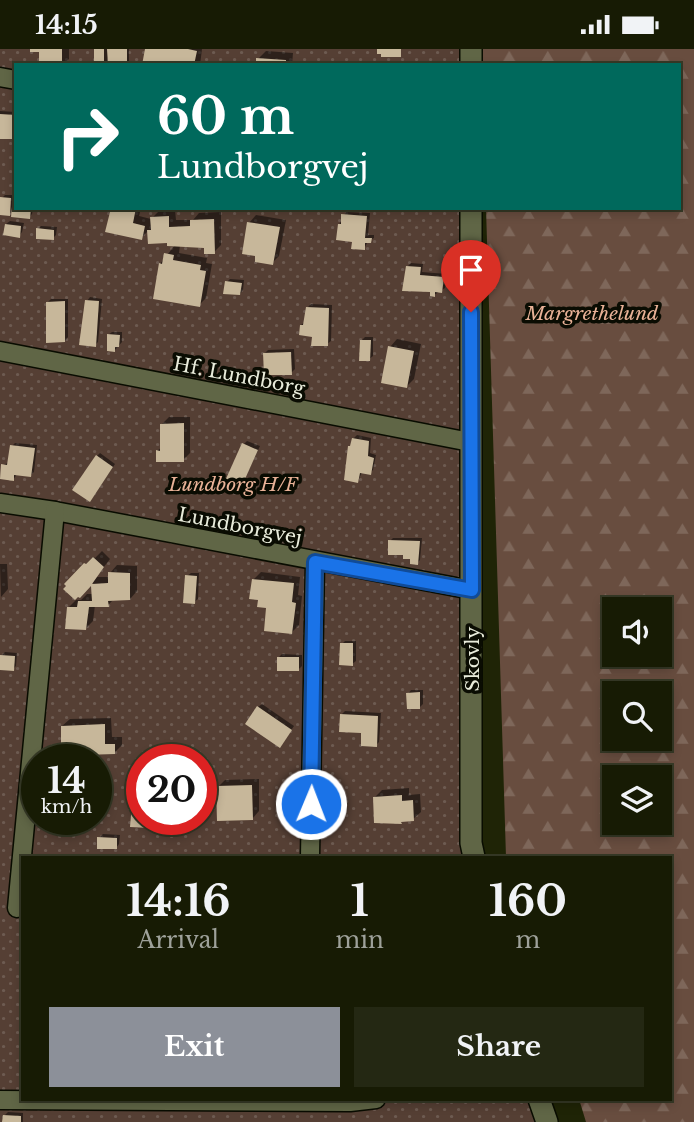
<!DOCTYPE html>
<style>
body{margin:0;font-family:"Libre Baskerville",serif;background:#242813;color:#f1f3f6;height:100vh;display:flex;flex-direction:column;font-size:26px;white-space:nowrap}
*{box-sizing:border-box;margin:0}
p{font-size:23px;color:#9ea19a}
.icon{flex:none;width:38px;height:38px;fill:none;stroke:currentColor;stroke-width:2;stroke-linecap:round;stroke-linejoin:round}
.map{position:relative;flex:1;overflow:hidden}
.side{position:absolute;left:21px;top:807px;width:651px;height:245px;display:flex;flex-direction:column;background:#171b04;border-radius:0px;box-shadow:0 4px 10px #0003,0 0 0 2px #363926}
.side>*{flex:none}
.hud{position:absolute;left:14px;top:14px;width:667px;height:147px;border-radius:0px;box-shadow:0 4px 10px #0003,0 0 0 2px #363926;background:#00695c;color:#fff;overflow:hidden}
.buttons{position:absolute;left:602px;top:548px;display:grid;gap:14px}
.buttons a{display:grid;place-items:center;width:70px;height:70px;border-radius:0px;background:#171b04;box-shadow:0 4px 10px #0003,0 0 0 2px #363926;font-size:35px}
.speed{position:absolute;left:21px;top:695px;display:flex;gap:14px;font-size:35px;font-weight:700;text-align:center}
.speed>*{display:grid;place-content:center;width:91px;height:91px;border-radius:50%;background:#171b04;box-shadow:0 4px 10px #0003,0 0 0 2px #363926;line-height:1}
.speed small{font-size:18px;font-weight:400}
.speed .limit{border:10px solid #d22;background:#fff;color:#111}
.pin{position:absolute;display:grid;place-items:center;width:60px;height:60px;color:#fff;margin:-72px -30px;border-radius:50% 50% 50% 0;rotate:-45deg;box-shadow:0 0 7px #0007}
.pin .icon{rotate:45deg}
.me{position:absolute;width:77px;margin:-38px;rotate:1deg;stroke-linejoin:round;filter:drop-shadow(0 0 5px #0008)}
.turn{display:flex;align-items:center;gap:24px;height:147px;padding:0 28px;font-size:32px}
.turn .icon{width:91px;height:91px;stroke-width:2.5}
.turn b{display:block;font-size:49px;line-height:60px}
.eta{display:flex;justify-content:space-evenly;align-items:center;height:119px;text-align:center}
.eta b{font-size:42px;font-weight:800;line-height:49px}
.primary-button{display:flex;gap:14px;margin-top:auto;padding:14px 28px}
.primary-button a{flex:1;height:80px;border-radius:0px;background:#8c9099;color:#fff;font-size:28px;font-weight:800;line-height:80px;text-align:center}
.primary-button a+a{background:#242813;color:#f1f3f6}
.status{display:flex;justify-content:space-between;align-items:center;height:49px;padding:0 35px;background:#171b04;direction:ltr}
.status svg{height:19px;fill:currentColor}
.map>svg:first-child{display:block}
</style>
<div class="status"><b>14:15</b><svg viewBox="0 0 49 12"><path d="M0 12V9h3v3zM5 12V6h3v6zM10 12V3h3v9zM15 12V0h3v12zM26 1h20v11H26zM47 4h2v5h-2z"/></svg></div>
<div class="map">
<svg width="694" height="1073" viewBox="0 0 694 1073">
<defs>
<pattern id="forest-firs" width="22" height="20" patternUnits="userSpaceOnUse" patternTransform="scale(1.75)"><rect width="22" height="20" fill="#684d3f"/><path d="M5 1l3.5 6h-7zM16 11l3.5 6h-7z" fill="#7e675a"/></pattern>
<pattern id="garden-dots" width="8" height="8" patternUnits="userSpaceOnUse" patternTransform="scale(1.75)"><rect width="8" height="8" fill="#553f34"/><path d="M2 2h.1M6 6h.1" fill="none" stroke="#6d5b51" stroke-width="1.8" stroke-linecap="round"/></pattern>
</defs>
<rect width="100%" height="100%" fill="#1f2406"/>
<path fill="url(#forest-firs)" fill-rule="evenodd" d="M 481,0 L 694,0 L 694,1073 L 586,1073 L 579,1050 L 670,1050 L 670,808 L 506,808 L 486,159 L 679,159 L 679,16 L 482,16 ZM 614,560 L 660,560 L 660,606 L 614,606 ZM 614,644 L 660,644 L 660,690 L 614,690 ZM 614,728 L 660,728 L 660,774 L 614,774 Z"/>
<path fill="url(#garden-dots)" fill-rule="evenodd" d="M 0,0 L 463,0 L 463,16 L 16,16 L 16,159 L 464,159 L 467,808 L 23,808 L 23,1050 L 533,1050 L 540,1073 L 0,1073 ZM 37,710 L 96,710 L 96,770 L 37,770 ZM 142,710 L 201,710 L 201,770 L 142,770 Z"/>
<g fill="#0007">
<path d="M 31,0 L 69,0 L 69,10 L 63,16 L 41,16 L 41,2 Z"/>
<path d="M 96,0 L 129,0 L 129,13 L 127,16 L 110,16 L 109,10 L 104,16 L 95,16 Z"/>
<path d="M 147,0 L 202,0 L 200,16 L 144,16 Z"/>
<path d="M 266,2 L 293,4 L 292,16 L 257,16 L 258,10 Z"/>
<path d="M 0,62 L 16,63 L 16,89 L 0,89 Z"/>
<path d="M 5,146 L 13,146 L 13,160 L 16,157 L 16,159 L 33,159 L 32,165 L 29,168 L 14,161 L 9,165 L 2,149 Z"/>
<path d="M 113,159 L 141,159 L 139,167 L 151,170 L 160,161 L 175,161 L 176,171 L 193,171 L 199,164 L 221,163 L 221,196 L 214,203 L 205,198 L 180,196 L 179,204 L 207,209 L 206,214 L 212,215 L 206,249 L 199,256 L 160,215 L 175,196 L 149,181 L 141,189 Z"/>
<path d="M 346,163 L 370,164 L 368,186 L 374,186 L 374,189 L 368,192 L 364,200 L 339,176 Z"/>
<path d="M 256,166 L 286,171 L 279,207 L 272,214 L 249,174 Z"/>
<path d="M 10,172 L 24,174 L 22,183 L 19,187 L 6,175 Z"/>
<path d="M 41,177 L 57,178 L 56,186 L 53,189 L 38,180 Z"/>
<path d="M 411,214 L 423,215 L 422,223 L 447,225 L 445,239 L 434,246 L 407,218 Z"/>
<path d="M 230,230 L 244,231 L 243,241 L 240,245 L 227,233 Z"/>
<path d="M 90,248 L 102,250 L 98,293 L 95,296 L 87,252 Z"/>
<path d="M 51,250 L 68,250 L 68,288 L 65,292 L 48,253 Z"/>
<path d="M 311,255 L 332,256 L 331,292 L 327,295 L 301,276 L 306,272 L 307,259 Z"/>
<path d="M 112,283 L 122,283 L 122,293 L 114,302 L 108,286 Z"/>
<path d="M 365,288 L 373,288 L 373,307 L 369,310 L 362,291 Z"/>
<path d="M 397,290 L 421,295 L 414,330 L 407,337 L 390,298 Z"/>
<path d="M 294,300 L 295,320 L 291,324 L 265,304 L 268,301 Z"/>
<path d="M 169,368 L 190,368 L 190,404 L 183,411 L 157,402 L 162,398 L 162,375 Z"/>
<path d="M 357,386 L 371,389 L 370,404 L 376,406 L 373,421 L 370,424 L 362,423 L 358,432 L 353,390 Z"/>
<path d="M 247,392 L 260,397 L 241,437 L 244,395 Z"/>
<path d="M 15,394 L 37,396 L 34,423 L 30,427 L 17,425 L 13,431 L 3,416 L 10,413 L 12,397 Z"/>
<path d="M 100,404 L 115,415 L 93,448 L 97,407 Z"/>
<path d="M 393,489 L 422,489 L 420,511 L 417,514 L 405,505 L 390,492 Z"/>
<path d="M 102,502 L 110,510 L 96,528 L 110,528 L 110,524 L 117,516 L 137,517 L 137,542 L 130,550 L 114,550 L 108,556 L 95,556 L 93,572 L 86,579 L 68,559 L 76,551 L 81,551 L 87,545 L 94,545 L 93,533 L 66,535 L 93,508 L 95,509 Z"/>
<path d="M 0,515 L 7,515 L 8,540 L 1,548 Z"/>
<path d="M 261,523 L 300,528 L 298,546 L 302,547 L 299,576 L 292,583 L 260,550 L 253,531 Z"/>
<path d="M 191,524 L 199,524 L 198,550 L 194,553 L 187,527 Z"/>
<path d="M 345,592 L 356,592 L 356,612 L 352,615 L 342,595 Z"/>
<path d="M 5,603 L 17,604 L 16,617 L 13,620 L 2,606 Z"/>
<path d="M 282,605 L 302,606 L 302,617 L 298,621 L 279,608 Z"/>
<path d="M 411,641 L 423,641 L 423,655 L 420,658 L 408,645 Z"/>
<path d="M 262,655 L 294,677 L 283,693 L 258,658 Z"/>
<path d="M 345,662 L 381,664 L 379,693 L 376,696 L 363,682 L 341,666 Z"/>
<path d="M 111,669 L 112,688 L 122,688 L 122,696 L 115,703 L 84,695 L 62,677 L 70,670 Z"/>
<path d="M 259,730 L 259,762 L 252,770 L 218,738 L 225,731 Z"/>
<path d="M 409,739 L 409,746 L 420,745 L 421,763 L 413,770 L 375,748 L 382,741 Z"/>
<path d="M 137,751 L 142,751 L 142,770 L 172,770 L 172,775 L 168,778 L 132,776 L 133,754 Z"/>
<path d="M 103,785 L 120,786 L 119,795 L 116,799 L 99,789 Z"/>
<path d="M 8,1063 L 23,1064 L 23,1073 L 4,1073 L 4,1067 Z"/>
</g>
<g fill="#c7b79a">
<path d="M 30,0 L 62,0 L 62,16 L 39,16 L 39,3 L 30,3 Z"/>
<rect x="94" y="0" width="10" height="16"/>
<path d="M 107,0 L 127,0 L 127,16 L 108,16 Z"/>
<path d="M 145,0 L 188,0 L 197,2 L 194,16 L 142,16 Z"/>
<path d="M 377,0 L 401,0 L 401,8 L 381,8 L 381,5 L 377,5 Z"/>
<path d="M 256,9 L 286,11 L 286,16 L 256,16 Z"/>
<path d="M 0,65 L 16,66 L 16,90 L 0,90 Z"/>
<path d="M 0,148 L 11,149 L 10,167 L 0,166 Z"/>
<path d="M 12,158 L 31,159 L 30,170 L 11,168 Z"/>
<path d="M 111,159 L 136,159 L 133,174 L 145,177 L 142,191 L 105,183 Z"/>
<path d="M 341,165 L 367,167 L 365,189 L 372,189 L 371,194 L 365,194 L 365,201 L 351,200 L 352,193 L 336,191 L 338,175 L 341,175 Z"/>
<path d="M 169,167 L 169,178 L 190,177 L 190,171 L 214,170 L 215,205 L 204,205 L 204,199 L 167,197 L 167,194 L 148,195 L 147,181 L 151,181 L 150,168 Z"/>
<path d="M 247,173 L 280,178 L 273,216 L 255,213 L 255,207 L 242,205 Z"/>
<path d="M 5,175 L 21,177 L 20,189 L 3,186 Z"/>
<path d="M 36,179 L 54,181 L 54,191 L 36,190 Z"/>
<path d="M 164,204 L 174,206 L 173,211 L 201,216 L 200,221 L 206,222 L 200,258 L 153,250 L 159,214 L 162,215 Z"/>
<path d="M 406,217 L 421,218 L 420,226 L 444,228 L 442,244 L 435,243 L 435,248 L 430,247 L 430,243 L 402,242 Z"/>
<path d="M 225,232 L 242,234 L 240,246 L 223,245 Z"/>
<path d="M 85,251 L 99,252 L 96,298 L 79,296 Z"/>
<path d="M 65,252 L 65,293 L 46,294 L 46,253 Z"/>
<path d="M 306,258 L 329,259 L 328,297 L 311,297 L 312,288 L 299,286 L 300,276 L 303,276 Z"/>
<path d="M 107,285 L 120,286 L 119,298 L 115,298 L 115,303 L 107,302 Z"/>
<path d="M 360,291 L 371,291 L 370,312 L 359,312 Z"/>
<path d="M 388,297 L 414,302 L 407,339 L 381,334 Z"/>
<path d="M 291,303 L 292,326 L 264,326 L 263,304 Z"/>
<path d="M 184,374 L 184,413 L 156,413 L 156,401 L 160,402 L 160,375 Z"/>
<path d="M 352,389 L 369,392 L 368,407 L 374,409 L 371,426 L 360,424 L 358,434 L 344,431 L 348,397 L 350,397 Z"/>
<path d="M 242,394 L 258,401 L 241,439 L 225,432 Z"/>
<path d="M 10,396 L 35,399 L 31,428 L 14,426 L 14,432 L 0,430 L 1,415 L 7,416 Z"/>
<path d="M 96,406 L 113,418 L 90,453 L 72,441 Z"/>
<path d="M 388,491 L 420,492 L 418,516 L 410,515 L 410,510 L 403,510 L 403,506 L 388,506 Z"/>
<path d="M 93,508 L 104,518 L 92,535 L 108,534 L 108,523 L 130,524 L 130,551 L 108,552 L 109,558 L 89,558 L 86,581 L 65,580 L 67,558 L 77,558 L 78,552 L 92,552 L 91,537 L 80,549 L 78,548 L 75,551 L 63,540 L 66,537 L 64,535 L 84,514 L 86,515 Z"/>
<path d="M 185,526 L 197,527 L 195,555 L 183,554 Z"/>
<path d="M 252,530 L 294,534 L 292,553 L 296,554 L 292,585 L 264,582 L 266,559 L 257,558 L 258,551 L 249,550 Z"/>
<path d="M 340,594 L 353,594 L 353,617 L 339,616 Z"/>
<path d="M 0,606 L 15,607 L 14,622 L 0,621 Z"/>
<rect x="277" y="608" width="22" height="14"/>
<path d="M 420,643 L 420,660 L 407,660 L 406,644 Z"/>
<path d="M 257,657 L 292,681 L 280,699 L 245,675 Z"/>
<path d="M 340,665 L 378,667 L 377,698 L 361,697 L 361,684 L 339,683 Z"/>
<path d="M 105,675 L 105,695 L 115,695 L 115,705 L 83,706 L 82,697 L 61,697 L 61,677 Z"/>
<path d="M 252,736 L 253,771 L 217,772 L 216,737 Z"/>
<path d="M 402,746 L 402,752 L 413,751 L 414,772 L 401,773 L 402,775 L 374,774 L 373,748 Z"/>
<path d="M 132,754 L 142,754 L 142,770 L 170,771 L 169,780 L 130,778 Z"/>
<path d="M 97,788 L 117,789 L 117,800 L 97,800 Z"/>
<path d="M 3,1066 L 21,1067 L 21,1073 L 2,1073 Z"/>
</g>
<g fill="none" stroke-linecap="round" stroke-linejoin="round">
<defs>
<g id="lane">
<path d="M 0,28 L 16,31"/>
<path d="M 0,302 L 470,393"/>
<path d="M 0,454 L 55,462 L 472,541"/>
<path d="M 310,808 L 315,513"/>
<path d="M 17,859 L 55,462"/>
<path d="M 0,1051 L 350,1053 L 376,1050"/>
</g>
<g id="street">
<path d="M 471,0 L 471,16"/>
<path d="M 471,159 L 471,794 L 474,808"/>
<path d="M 539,1050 L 547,1073"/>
</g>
</defs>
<use href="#lane" stroke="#090c00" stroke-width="21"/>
<use href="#street" stroke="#090c00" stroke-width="24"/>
<use href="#lane" stroke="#606646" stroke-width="18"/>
<use href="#street" stroke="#606646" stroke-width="21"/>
</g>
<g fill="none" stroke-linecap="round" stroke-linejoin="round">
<defs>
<path id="route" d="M 311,755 L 315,513 L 472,541 L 471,263"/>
</defs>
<use href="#route" stroke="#114b97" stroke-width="18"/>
<use href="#route" stroke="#1a73e8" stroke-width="12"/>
</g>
<g text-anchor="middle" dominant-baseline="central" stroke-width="7" stroke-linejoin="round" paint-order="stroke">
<g font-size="19" font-style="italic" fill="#e9b297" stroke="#0a0c02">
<text x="592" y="264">Margrethelund</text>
<text x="233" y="435">Lundborg H/F</text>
</g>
<g font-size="19" fill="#e9ecdb" stroke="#0a0c02">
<text transform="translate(239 327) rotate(11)">Hf. Lundborg</text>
<text transform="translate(240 477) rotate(11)">Lundborgvej</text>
<text transform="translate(472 610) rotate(-90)">Skovly</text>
</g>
</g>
</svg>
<div class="buttons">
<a><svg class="icon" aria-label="sound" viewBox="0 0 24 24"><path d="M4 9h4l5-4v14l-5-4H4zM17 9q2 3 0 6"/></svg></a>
<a><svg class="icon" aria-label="search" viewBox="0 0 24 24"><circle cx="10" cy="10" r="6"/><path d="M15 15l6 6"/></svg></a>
<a><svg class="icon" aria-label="layers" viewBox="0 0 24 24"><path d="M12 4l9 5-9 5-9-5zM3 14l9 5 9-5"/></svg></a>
</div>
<div class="speed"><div>14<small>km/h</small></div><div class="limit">20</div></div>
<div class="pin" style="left:471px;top:263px;background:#d93025"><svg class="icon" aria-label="arrive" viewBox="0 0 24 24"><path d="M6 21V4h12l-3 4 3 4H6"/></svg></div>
<svg class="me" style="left:311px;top:755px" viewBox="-20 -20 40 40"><circle r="17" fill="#1a73e8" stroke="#fff" stroke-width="3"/><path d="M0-11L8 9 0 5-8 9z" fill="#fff"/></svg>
<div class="hud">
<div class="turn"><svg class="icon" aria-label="right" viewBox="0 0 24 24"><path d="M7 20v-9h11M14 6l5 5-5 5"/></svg><div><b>60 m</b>Lundborgvej</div></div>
</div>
<section class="side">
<div class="eta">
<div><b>14:16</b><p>Arrival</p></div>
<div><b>1</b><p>min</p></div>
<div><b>160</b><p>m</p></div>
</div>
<div class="primary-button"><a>Exit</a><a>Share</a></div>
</section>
</div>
